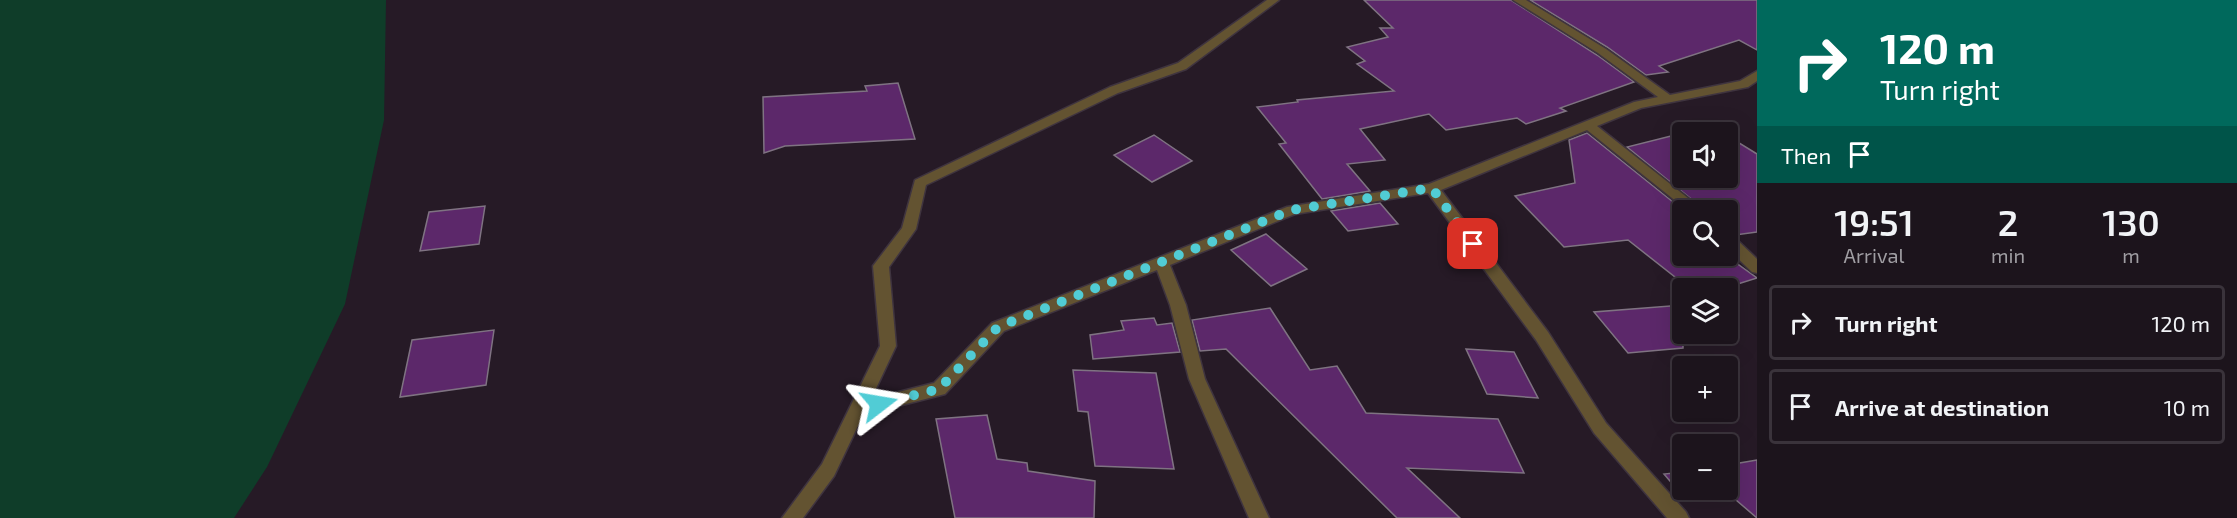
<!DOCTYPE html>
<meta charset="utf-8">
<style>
body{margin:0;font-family:"Exo 2",sans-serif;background:#292129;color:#f1f3f6;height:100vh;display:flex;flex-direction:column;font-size:22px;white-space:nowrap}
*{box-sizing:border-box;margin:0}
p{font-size:20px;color:#a09ea3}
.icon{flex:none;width:33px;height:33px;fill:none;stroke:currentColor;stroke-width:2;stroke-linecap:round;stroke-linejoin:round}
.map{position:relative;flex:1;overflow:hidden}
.details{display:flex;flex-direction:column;background:#1c141c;width:480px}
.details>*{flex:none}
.hud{background:#00695c;color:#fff;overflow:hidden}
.fabs{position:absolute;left:1672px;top:122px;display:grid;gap:12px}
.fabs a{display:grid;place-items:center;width:66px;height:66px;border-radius:6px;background:#1c141c;box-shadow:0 6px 24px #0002,0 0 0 2px #3a333b;font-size:30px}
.pin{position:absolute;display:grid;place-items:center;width:51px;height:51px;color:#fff;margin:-26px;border-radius:12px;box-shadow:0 3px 9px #0006}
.me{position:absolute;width:66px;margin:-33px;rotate:76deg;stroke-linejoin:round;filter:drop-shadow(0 0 4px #0008)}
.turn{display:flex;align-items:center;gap:21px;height:126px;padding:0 24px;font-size:27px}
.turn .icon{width:78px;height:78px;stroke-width:2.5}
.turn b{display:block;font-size:42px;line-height:51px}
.then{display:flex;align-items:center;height:57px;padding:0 24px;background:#0003;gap:12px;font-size:22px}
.eta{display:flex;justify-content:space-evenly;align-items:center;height:102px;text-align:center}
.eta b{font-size:36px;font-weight:600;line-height:42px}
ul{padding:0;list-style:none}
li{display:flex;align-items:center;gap:18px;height:75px;margin:0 12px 9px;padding:0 12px;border:3px solid #3a333b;border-radius:6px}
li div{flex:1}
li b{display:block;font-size:22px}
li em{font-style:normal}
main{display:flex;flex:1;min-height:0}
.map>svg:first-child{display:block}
</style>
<main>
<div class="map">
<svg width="1757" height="518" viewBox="0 0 1757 518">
<rect width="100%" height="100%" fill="#261a26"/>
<path fill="#0f3d29" d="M 0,0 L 386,0 L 384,120 L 345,304 L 267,467 L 234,518 L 0,518 Z"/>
<g fill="#5c286a" stroke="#7f7382" stroke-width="1.5">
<path d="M 1364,0 L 1511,0 L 1597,55 L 1634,82 L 1560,108 L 1566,111 L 1526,124 L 1517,118 L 1446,130 L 1429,114 L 1360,129 L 1385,160 L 1347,164 L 1370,191 L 1322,199 L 1279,144 L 1286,143 L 1257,107 L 1298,102 L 1297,100 L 1394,91 L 1357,64 L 1365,61 L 1347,47 L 1388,37 L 1380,28 L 1393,28 Z"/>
<path d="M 1530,0 L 1757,0 L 1757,50 L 1739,40 L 1659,66 L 1668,72 L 1646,75 L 1607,47 Z"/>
<path d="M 898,83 L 915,139 L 785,146 L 764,153 L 763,97 L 867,91 L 865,86 Z"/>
<path d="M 1587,133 L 1683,210 L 1683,255 L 1725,255 L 1757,278 L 1725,288 L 1689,288 L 1628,240 L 1564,247 L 1515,196 L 1575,183 L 1569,140 Z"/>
<path d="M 1683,133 L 1683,177 L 1728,177 L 1728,136 L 1757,154 L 1757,232 L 1735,235 L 1728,233 L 1728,210 L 1705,210 L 1627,147 Z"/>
<path d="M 1154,135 L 1192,161 L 1152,182 L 1114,155 Z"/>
<path d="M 1380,203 L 1398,224 L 1348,231 L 1331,211 Z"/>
<path d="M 485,206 L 479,244 L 420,251 L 429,212 Z"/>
<path d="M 1266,234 L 1307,269 L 1271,286 L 1231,250 Z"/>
<path d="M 1683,305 L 1683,348 L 1628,353 L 1594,312 Z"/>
<path d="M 1270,308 L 1310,370 L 1337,366 L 1366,413 L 1498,419 L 1524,473 L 1407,468 L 1460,518 L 1397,518 L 1226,349 L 1200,351 L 1192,320 Z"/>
<path d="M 1154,318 L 1157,325 L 1172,323 L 1180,352 L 1093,359 L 1090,335 L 1124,330 L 1121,321 Z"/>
<path d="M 494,330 L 486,385 L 400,397 L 412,340 Z"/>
<path d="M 1466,349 L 1514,352 L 1538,398 L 1487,394 Z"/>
<path d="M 1073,370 L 1156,373 L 1174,469 L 1095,466 L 1088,412 L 1078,411 Z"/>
<path d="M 987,415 L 997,459 L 1027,463 L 1028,471 L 1095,481 L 1094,518 L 955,518 L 936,419 Z"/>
<path d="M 1757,460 L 1757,518 L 1729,494 L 1687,501 L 1664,474 L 1683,472 L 1683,489 L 1728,489 L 1728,465 Z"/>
</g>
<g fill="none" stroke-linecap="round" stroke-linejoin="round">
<defs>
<g id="minor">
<path d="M 1267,0 L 1279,0 L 1186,69 L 1118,93 L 926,185 L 916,229 L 889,267 L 896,346 L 871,399 L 934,383 L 992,323 L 1287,207 L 1429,184 L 1634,102 L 1658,97 L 1598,53 L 1513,0 L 1526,0 L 1606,49 L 1670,95 L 1740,81 L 1757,71 L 1757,81 L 1748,87 L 1641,108 L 1597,126 L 1703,210 L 1687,210 L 1587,130 L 1441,190 L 1548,332 L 1606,423 L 1686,512 L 1689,518 L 1667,518 L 1594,433 L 1536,340 L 1428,193 L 1295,214 L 1170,265 L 1186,305 L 1205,379 L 1269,518 L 1249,518 L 1189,379 L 1170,305 L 1157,270 L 1004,331 L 945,394 L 863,415 L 834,476 L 803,518 L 782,518 L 822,464 L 880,346 L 873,266 L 902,228 L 915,180 L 1110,87 L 1178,63 Z"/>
<path d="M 1728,235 L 1733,236 L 1757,259 L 1757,273 L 1752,272 L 1728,249 Z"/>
</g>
</defs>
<use href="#minor" stroke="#3f343f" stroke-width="3"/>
<use href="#minor" fill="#635331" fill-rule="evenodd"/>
</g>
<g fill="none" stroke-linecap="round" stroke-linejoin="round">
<path stroke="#51ccd5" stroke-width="10" stroke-dasharray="0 18" d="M 879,404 L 939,389 L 998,327 L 1292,210 L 1432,188 L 1473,244"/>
</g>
</svg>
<div class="fabs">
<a><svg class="icon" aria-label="sound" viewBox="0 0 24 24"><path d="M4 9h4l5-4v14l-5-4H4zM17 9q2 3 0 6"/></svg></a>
<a><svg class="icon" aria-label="search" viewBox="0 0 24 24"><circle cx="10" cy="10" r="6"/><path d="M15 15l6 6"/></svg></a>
<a><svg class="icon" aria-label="layers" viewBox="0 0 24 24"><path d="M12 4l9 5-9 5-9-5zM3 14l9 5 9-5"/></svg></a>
<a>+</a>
<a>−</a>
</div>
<div class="pin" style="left:1473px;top:244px;background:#d93025"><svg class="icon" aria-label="arrive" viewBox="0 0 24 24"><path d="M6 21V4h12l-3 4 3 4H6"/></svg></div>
<svg class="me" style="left:879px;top:404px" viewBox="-20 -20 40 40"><path d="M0-17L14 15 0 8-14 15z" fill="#51ccd5" stroke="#fff" stroke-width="4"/></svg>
</div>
<section class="details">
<div class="hud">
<div class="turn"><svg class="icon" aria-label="right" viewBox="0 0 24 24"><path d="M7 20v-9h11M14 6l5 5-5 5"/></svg><div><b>120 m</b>Turn right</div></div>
<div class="then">Then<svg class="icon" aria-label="arrive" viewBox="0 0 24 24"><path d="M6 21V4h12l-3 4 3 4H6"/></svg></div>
</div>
<div class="eta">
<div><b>19:51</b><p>Arrival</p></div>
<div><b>2</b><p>min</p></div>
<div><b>130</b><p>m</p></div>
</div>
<ul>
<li><svg class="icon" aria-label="right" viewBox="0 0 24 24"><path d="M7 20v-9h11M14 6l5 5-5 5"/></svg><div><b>Turn right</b></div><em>120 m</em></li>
<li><svg class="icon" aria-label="arrive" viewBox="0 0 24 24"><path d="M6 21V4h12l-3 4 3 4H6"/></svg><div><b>Arrive at destination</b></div><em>10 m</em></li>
</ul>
</section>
</main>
